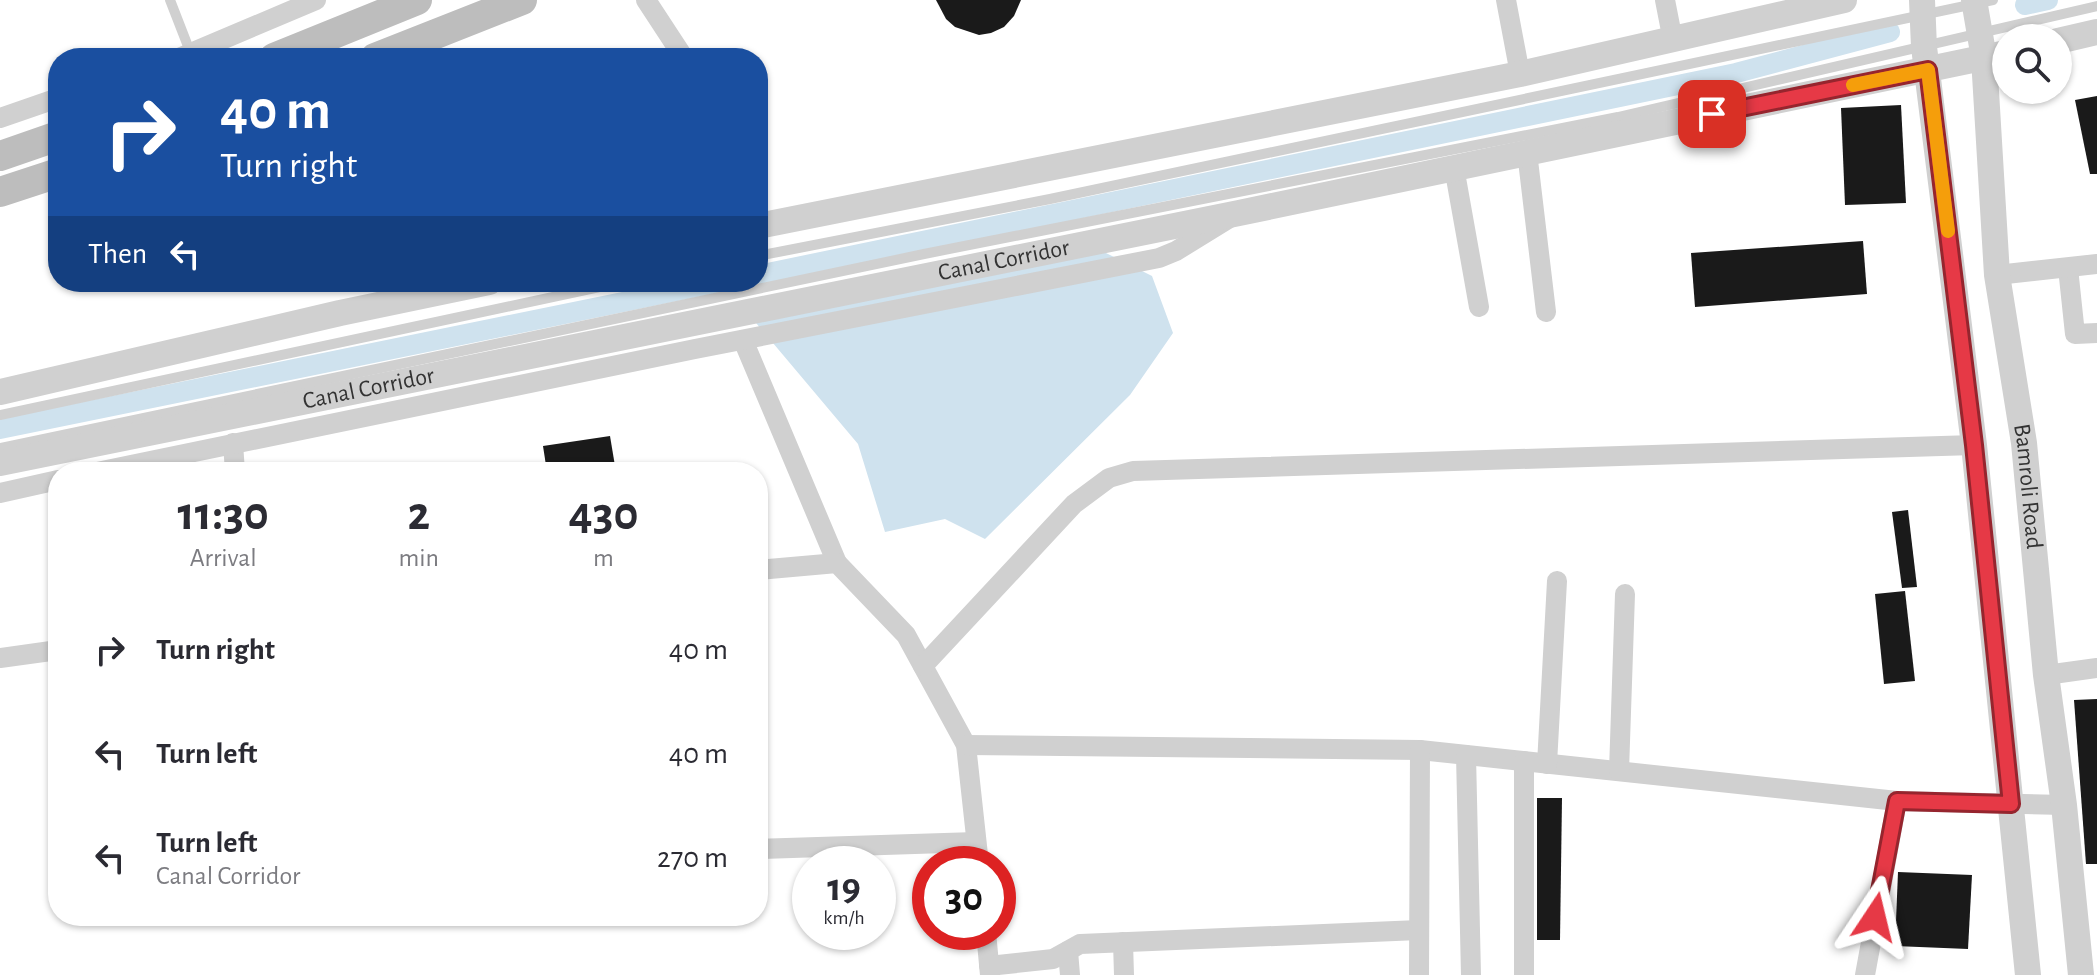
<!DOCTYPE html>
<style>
body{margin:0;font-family:"Alegreya Sans",sans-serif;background:#f2f2f3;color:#2b2b33;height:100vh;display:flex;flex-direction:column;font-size:30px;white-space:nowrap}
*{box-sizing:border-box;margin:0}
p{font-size:26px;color:#7c7c81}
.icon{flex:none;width:44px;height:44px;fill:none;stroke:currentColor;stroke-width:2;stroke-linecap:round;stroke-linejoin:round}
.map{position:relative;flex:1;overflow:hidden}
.drawer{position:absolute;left:48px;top:462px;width:720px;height:464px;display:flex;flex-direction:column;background:#fff;border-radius:32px;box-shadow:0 2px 6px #0004}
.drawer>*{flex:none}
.hud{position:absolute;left:48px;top:48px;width:720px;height:244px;border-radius:32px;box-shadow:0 2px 6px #0004;background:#1a4fa0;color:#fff;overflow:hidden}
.tools{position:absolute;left:1992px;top:24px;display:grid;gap:16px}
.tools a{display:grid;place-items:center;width:80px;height:80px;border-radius:50%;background:#fff;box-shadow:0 2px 6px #0004;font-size:40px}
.speed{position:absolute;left:792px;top:846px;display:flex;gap:16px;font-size:40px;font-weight:700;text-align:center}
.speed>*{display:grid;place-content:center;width:104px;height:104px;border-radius:50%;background:#fff;box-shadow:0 2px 6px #0004;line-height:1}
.speed small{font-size:20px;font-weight:400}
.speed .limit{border:12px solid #d22;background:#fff;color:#111}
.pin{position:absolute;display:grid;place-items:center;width:68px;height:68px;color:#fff;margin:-34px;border-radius:16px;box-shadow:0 4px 12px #0006}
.me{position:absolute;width:88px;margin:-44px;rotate:10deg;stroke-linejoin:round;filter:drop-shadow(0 0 6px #0008)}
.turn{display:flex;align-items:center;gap:28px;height:168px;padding:0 40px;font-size:36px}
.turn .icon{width:104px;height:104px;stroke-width:2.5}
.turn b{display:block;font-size:56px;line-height:68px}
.then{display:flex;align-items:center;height:76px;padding:0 40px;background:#0003;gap:16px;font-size:30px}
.eta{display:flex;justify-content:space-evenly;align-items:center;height:136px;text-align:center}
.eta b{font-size:48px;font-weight:700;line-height:56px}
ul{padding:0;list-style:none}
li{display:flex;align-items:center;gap:24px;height:104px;padding:0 40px}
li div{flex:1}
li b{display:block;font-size:30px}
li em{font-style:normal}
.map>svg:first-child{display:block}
</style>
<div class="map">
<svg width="2097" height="975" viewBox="0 0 2097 975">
<rect width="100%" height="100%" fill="#fff"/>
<path fill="#cfe2ee" d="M 1100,250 L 1152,276 L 1173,333 L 1130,395 L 985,539 L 945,519 L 885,532 L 858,444 L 746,311 Z"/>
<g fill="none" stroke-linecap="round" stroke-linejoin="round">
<g stroke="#cfe2ee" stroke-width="20">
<path d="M 2025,5 L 2048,0"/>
<path d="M 758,275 L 1736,73 L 1890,32"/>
<path d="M 0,429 L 721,282"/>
</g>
</g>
<g fill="#1a1a1a">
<path d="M 936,0 L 1021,0 L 1014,16 L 1004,27 L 991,33 L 979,35 L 955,27 L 946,19 Z"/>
<path d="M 2097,96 L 2097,174 L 2090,174 L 2075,100 Z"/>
<path d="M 1901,105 L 1906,203 L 1845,205 L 1841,108 Z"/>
<path d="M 1863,241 L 1867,294 L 1695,307 L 1691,253 Z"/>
<path d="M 610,436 L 616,472 L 547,472 L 543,446 Z"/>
<path d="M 1908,510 L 1917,587 L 1902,588 L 1892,512 Z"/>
<path d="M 1905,591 L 1915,681 L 1884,684 L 1875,594 Z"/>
<path d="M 2097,699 L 2097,864 L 2086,864 L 2074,700 Z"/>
<path d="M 1537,798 L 1562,798 L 1560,940 L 1537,940 Z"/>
<path d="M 1898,872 L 1972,875 L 1968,949 L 1895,946 Z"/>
</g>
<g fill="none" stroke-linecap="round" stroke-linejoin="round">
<g stroke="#d0d0d0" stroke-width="10">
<path d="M 170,0 L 191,54"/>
<path d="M 758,256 L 1050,199 L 1993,0"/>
<path d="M 0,415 L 623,282"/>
<path d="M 0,448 L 924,254 L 1618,117 L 2097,6"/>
</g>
<g stroke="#d0d0d0" stroke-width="20">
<path d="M 646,0 L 684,58"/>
<path d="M 1506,0 L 1520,74"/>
<path d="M 1665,0 L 1673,41"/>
<path d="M 179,58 L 316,0"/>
<path d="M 0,118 L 58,98"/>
<path d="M 1527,152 L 1546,312"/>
<path d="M 1454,167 L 1479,307"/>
<path d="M 2068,268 L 2075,334 L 2097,333"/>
<path d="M 1997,275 L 2097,264"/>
<path d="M 743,340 L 837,563"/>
<path d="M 233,443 L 235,472"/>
<path d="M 97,472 L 695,349 L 1159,258 L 1176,251 L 1228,219"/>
<path d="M 0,493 L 58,480"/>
<path d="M 758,570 L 837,563 L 906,635 L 966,745 L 979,864"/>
<path d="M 0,658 L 58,650"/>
<path d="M 923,666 L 1074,504 L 1109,478 L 1133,471 L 1974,445"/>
<path d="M 2046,675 L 2097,668"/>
<path d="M 966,745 L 1420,750 L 1897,801 L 2064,805"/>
<path d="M 1466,755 L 1471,975"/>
<path d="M 1547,764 L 1557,581"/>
<path d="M 1619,771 L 1625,594"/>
<path d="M 758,849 L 976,842"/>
<path d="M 986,932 L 990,975"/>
<path d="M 1123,942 L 1124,975"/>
<path d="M 1068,951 L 1070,975"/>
<path d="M 989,966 L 1053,959 L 1080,944 L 1419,930"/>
<path d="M 1419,975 L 1420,750"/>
<path d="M 1524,975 L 1524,761"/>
<path d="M 1865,975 L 1897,801"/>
</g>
<g stroke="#d0d0d0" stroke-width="26">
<path d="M 1922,0 L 1924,47 L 1974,445 L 2028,975"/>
<path id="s1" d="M 1974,0 L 1984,58 L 1997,275 L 2024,443 L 2046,675 L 2064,805 L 2081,975"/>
<path d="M 2058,41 L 2097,32"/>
<path d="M 758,226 L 1520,74 L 1844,0"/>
<path d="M 0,392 L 340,313 L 489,282"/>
<path id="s2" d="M 0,463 L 1239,213 L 2006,53"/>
</g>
<g stroke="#bdbdbd" stroke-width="30">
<path d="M 274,58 L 417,0"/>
<path d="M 375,58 L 522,0"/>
<path d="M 0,156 L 58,136"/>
<path d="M 0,192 L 58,173"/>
</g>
</g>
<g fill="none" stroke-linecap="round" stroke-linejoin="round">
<defs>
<path id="route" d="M 1712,114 L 1928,70 L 1974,445 L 2011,804 L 1897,801 L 1875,917"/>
</defs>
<use href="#route" stroke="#96252e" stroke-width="20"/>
<use href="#route" stroke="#e63946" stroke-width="14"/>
<path stroke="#f59e0b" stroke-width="14" d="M 1853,85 L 1928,70 L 1948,231"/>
</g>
<g text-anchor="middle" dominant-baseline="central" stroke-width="8" stroke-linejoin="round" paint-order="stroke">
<g font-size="24" fill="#333" stroke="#fff">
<text stroke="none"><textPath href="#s2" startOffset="1024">Canal Corridor</textPath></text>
<text stroke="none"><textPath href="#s2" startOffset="376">Canal Corridor</textPath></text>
<text stroke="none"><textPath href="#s1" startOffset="490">Bamroli Road</textPath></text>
</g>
</g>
</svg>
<div class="tools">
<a><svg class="icon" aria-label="search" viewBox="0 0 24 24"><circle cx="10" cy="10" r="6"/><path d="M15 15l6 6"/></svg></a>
</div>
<div class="speed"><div>19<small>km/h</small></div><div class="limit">30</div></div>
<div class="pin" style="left:1712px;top:114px;background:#d93025"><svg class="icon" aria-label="arrive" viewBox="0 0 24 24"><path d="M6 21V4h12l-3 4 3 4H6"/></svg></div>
<svg class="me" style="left:1875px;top:917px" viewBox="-20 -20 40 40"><path d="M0-17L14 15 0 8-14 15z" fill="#e63946" stroke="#fff" stroke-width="4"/></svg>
<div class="hud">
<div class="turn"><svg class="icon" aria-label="right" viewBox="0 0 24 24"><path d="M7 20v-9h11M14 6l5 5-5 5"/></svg><div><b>40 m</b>Turn right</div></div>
<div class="then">Then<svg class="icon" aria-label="left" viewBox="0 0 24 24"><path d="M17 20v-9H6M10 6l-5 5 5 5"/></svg></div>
</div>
<section class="drawer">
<div class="eta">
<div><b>11:30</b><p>Arrival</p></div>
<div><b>2</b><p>min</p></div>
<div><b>430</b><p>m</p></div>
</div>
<ul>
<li><svg class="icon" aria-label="right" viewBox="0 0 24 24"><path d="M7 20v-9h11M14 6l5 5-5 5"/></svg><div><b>Turn right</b></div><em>40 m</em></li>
<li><svg class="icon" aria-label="left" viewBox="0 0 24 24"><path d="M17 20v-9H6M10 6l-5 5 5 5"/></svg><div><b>Turn left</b></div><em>40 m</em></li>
<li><svg class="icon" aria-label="left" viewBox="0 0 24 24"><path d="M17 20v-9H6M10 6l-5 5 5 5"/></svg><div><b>Turn left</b><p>Canal Corridor</p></div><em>270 m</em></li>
</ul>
</section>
</div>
